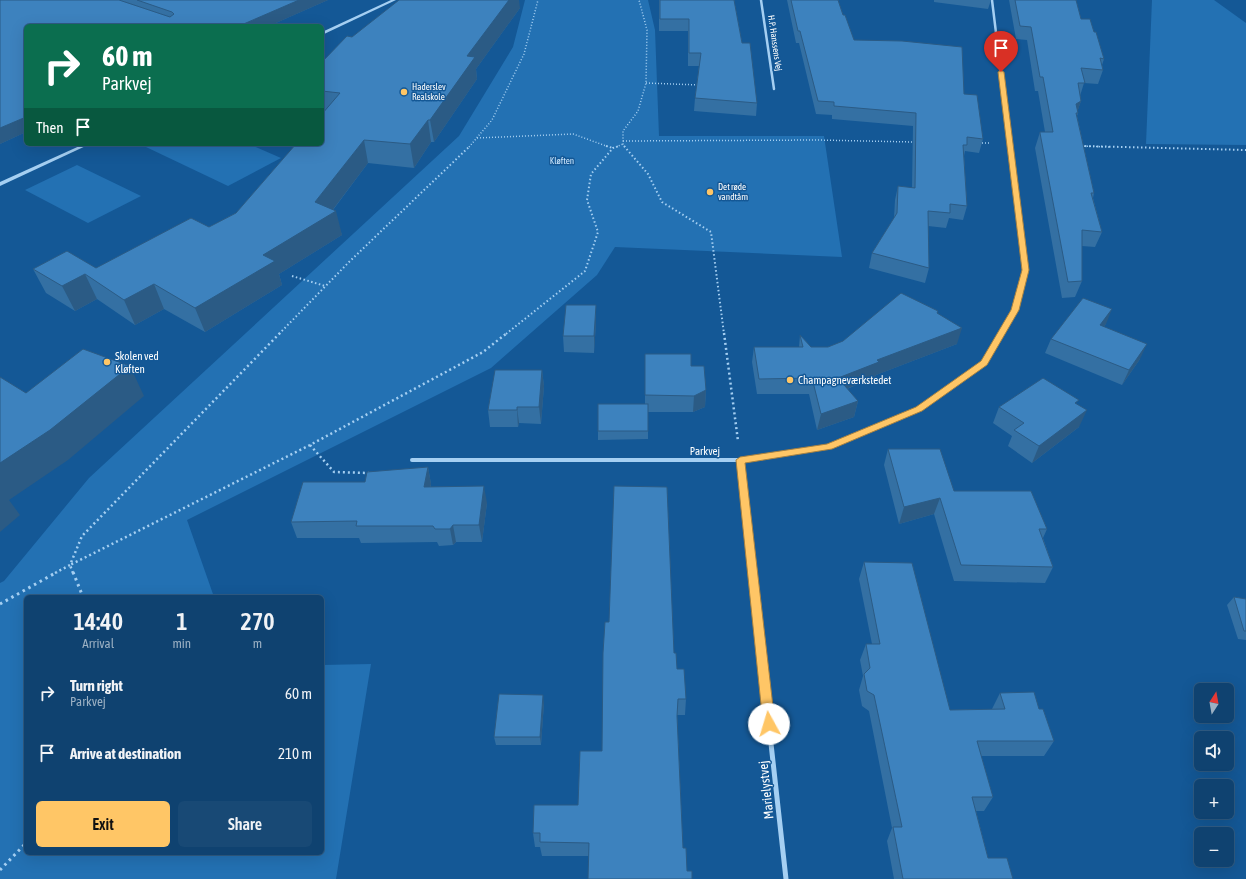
<!DOCTYPE html>
<meta charset="utf-8">
<style>
body{margin:0;font-family:"Asap Condensed",sans-serif;background:#184975;color:#f1f3f6;height:100vh;display:flex;flex-direction:column;font-size:15px;white-space:nowrap}
*{box-sizing:border-box;margin:0}
p{font-size:13px;color:#9bb0c3}
.icon{flex:none;width:22px;height:22px;fill:none;stroke:currentColor;stroke-width:2;stroke-linecap:round;stroke-linejoin:round}
.map{position:relative;flex:1;overflow:hidden}
.side{position:absolute;left:24px;top:595px;width:300px;height:260px;display:flex;flex-direction:column;background:#0f4270;border-radius:6px;box-shadow:0 4px 16px #0002,0 0 0 1px #2f5b83}
.side>*{flex:none}
.banner{position:absolute;left:24px;top:24px;width:300px;height:122px;border-radius:6px;box-shadow:0 4px 16px #0002,0 0 0 1px #2f5b83;background:#0b6e4f;color:#fff;overflow:hidden}
.needle{width:26px;rotate:11deg}
.controls{position:absolute;left:1194px;top:683px;display:grid;gap:8px}
.controls a{display:grid;place-items:center;width:40px;height:40px;border-radius:6px;background:#0f4270;box-shadow:0 4px 16px #0002,0 0 0 1px #2f5b83;font-size:20px}
.pin{position:absolute;display:grid;place-items:center;width:34px;height:34px;color:#fff;margin:-41px -17px;border-radius:50% 50% 50% 0;rotate:-45deg;box-shadow:0 0 4px #0007}
.pin .icon{rotate:45deg}
.me{position:absolute;width:44px;margin:-22px;rotate:354deg;stroke-linejoin:round;filter:drop-shadow(0 0 3px #0008)}
.turn{display:flex;align-items:center;gap:14px;height:84px;padding:0 12px;font-size:18px}
.turn .icon{width:52px;height:52px;stroke-width:2.5}
.turn b{display:block;font-size:28px;line-height:34px}
.then{display:flex;align-items:center;height:38px;padding:0 12px;background:#0003;gap:8px;font-size:15px}
.eta{display:flex;justify-content:space-evenly;align-items:center;height:68px;text-align:center}
.eta b{font-size:24px;font-weight:600;line-height:28px}
.primary-button{display:flex;gap:8px;margin-top:auto;padding:8px 12px}
.primary-button a{flex:1;height:46px;border-radius:6px;background:#ffc666;color:#111;font-size:16px;font-weight:600;line-height:46px;text-align:center}
.primary-button a+a{background:#184975;color:#f1f3f6}
ul{padding:0;list-style:none}
li{display:flex;align-items:center;gap:12px;height:60px;padding:0 12px}
li div{flex:1}
li b{display:block;font-size:15px}
li em{font-style:normal}
.map>svg:first-child{display:block}
</style>
<div class="map">
<svg width="1246" height="879" viewBox="0 0 1246 879">
<rect width="100%" height="100%" fill="#145896"/>
<g fill="#2371b3">
<path d="M 525,0 L 648,0 L 655,30 L 659,136 L 824,136 L 842,257 L 615,247 L 597,275 L 491,368 L 187,520 L 214,597 L 26,597 L 26,853 L 322,853 L 322,665 L 371,664 L 336,879 L 0,879 L 0,583 L 4,581 L 89,478 L 459,136 L 513,47 Z"/>
<path d="M 1152,0 L 1214,0 L 1246,23 L 1246,145 L 1146,144 Z"/>
<path d="M 153,144 L 249,144 L 281,158 L 228,186 L 146,147 Z"/>
<path d="M 77,165 L 141,196 L 88,223 L 25,190 Z"/>
</g>
<g fill="none" stroke-linecap="round" stroke-linejoin="round">
<g stroke="#a5cff2" stroke-width="1.5" stroke-dasharray="1 2" stroke-linecap="butt">
<path d="M 646,83 L 699,85"/>
<path d="M 477,138 L 573,134 L 609,147"/>
<path d="M 623,141 L 817,140 L 914,142"/>
<path d="M 979,143 L 990,143"/>
<path d="M 1081,146 L 1110,147"/>
<path d="M 469,147 L 492,120 L 524,54 L 538,0"/>
<path d="M 616,147 L 623,144"/>
<path d="M 625,147 L 623,144 L 623,131 L 638,111 L 646,83 L 647,30 L 639,0"/>
</g>
<g stroke="#a5cff2" stroke-width="2" stroke-dasharray="1.5 2.5" stroke-linecap="butt">
<path d="M 606,146 L 613,148"/>
<path d="M 624,146 L 648,174 L 662,202 L 711,232 L 724,334"/>
<path d="M 1081,146 L 1246,150"/>
<path d="M 292,276 L 325,286"/>
<path d="M 279,334 L 349,262 L 470,146"/>
<path d="M 506,334 L 585,271 L 598,232 L 587,200 L 591,174 L 613,148 L 619,146"/>
</g>
<g stroke="#a5cff2" stroke-width="2.5" stroke-dasharray="2 3" stroke-linecap="butt">
<path d="M 724,333 L 738,441"/>
<path d="M 310,445 L 334,472 L 369,473"/>
<path d="M 55,573 L 70,565 L 82,536 L 280,333"/>
<path d="M 73,573 L 70,565 L 310,445 L 483,352 L 507,333"/>
</g>
<g stroke="#a5cff2" stroke-width="3" stroke-dasharray="2.5 4" stroke-linecap="butt">
<path d="M 73,572 L 83,597"/>
<path d="M 0,604 L 57,572"/>
<path d="M 0,870 L 26,843"/>
</g>
<g stroke="#a5cff2" stroke-width="2.5">
<path d="M 761,0 L 774,89"/>
<path d="M 992,0 L 1010,147"/>
</g>
<path stroke="#a5cff2" stroke-width="3" d="M 1001,334 L 1015,310 L 1025,271 L 1010,146"/>
<g stroke="#a5cff2" stroke-width="4">
<path d="M 412,460 L 740,460 L 829,447 L 919,409 L 984,363 L 1002,333"/>
<path d="M 740,460 L 752,573"/>
</g>
<path stroke="#a5cff2" stroke-width="5" d="M 752,572 L 786,879"/>
<g fill="#a5cff2" fill-rule="evenodd">
<path d="M 391,0 L 396,0 L 322,35 L 322,32 Z"/>
<path d="M 84,144 L 90,144 L 0,186 L 0,182 Z"/>
</g>
</g>
<g fill="#3470a3">
<path d="M 0,0 L 328,0 L 269,26 L 26,26 L 26,132 L 0,144 Z"/>
<path d="M 659,0 L 734,0 L 742,43 L 757,103 L 756,116 L 694,111 L 695,98 L 699,66 L 688,66 L 688,31 L 659,31 Z"/>
<path d="M 787,0 L 838,0 L 842,12 L 854,40 L 964,94 L 983,139 L 979,153 L 965,151 L 964,156 L 967,206 L 963,220 L 949,218 L 946,228 L 928,226 L 929,268 L 925,283 L 869,268 L 872,253 L 894,218 L 895,200 L 898,186 L 912,188 L 913,126 L 832,119 L 832,115 L 816,114 L 799,43 L 796,43 Z"/>
<path d="M 934,0 L 991,0 L 988,9 L 934,2 Z"/>
<path d="M 1009,0 L 1076,0 L 1081,19 L 1094,32 L 1104,59 L 1102,65 L 1103,70 L 1098,84 L 1084,83 L 1080,96 L 1081,101 L 1077,112 L 1078,113 L 1077,116 L 1094,193 L 1093,198 L 1102,232 L 1095,247 L 1082,246 L 1082,281 L 1075,297 L 1062,298 L 1035,148 L 1040,132 L 1045,132 L 1038,91 L 1035,91 L 1027,40 L 1016,39 Z"/>
<path d="M 520,8 L 476,69 L 477,79 L 434,142 L 431,142 L 414,168 L 368,163 L 333,210 L 342,235 L 279,274 L 282,285 L 205,332 L 164,309 L 135,325 L 97,299 L 75,311 L 46,293 L 33,269 L 96,268 L 209,227 L 236,213 L 323,113 L 322,113 L 322,62 L 352,37 Z"/>
<path d="M 596,305 L 596,322 L 594,353 L 564,352 L 563,336 Z"/>
<path d="M 938,311 L 937,313 L 957,344 L 876,375 L 875,377 L 847,389 L 858,401 L 854,417 L 817,430 L 809,394 L 757,394 L 752,362 L 754,347 L 799,347 L 800,335 L 811,347 L 828,347 Z"/>
<path d="M 1106,324 L 1103,327 L 1140,359 L 1122,385 L 1045,353 L 1051,339 Z"/>
<path d="M 645,354 L 691,366 L 706,390 L 705,407 L 693,412 L 648,412 L 648,439 L 598,440 L 598,431 L 645,404 Z"/>
<path d="M 542,370 L 544,386 L 541,424 L 519,423 L 518,427 L 490,427 L 488,410 Z"/>
<path d="M 1077,404 L 1079,427 L 1032,463 L 1008,446 L 1012,436 L 993,423 L 999,407 Z"/>
<path d="M 888,449 L 954,491 L 1047,529 L 1043,538 L 1053,567 L 1045,583 L 954,581 L 934,514 L 899,524 L 884,465 Z"/>
<path d="M 428,467 L 431,484 L 431,487 L 487,503 L 482,542 L 456,542 L 453,545 L 439,546 L 437,542 L 361,543 L 359,538 L 297,538 L 291,522 L 365,482 Z"/>
<path d="M 864,562 L 950,710 L 992,709 L 1000,693 L 1039,709 L 1054,741 L 1044,756 L 981,756 L 993,797 L 984,811 L 976,811 L 988,858 L 1013,879 L 894,879 L 887,841 L 892,828 L 869,711 L 862,706 L 859,690 L 863,676 L 860,660 L 866,644 L 872,644 L 859,579 Z"/>
<path d="M 1234,597 L 1246,599 L 1246,640 L 1238,639 L 1227,605 Z"/>
<path d="M 674,653 L 677,669 L 686,699 L 685,715 L 677,715 L 683,848 L 687,871 L 589,856 L 542,856 L 540,847 L 535,847 L 533,833 L 578,805 L 602,751 Z"/>
<path d="M 544,703 L 541,745 L 496,745 L 494,737 Z"/>
</g>
<g fill="#2b5b85">
<path d="M 299,0 L 328,0 L 269,26 L 239,26 Z"/>
<path d="M 509,0 L 519,0 L 520,8 L 476,69 L 477,79 L 434,142 L 430,120 L 467,56 Z"/>
<path d="M 1081,101 L 1077,113 L 1076,104 Z"/>
<path d="M 26,117 L 26,132 L 0,144 L 0,128 Z"/>
<path d="M 428,120 L 431,142 L 414,168 L 410,144 Z"/>
<path d="M 364,140 L 368,163 L 328,216 L 336,211 L 342,235 L 279,274 L 282,285 L 205,332 L 195,308 L 263,255 L 315,202 Z"/>
<path d="M 85,274 L 97,299 L 75,311 L 62,286 Z"/>
<path d="M 154,284 L 164,309 L 135,325 L 124,300 Z"/>
<path d="M 596,305 L 596,322 L 594,353 L 594,336 Z"/>
<path d="M 1112,309 L 1106,324 L 1093,340 L 1100,325 Z"/>
<path d="M 962,328 L 957,344 L 876,375 L 875,377 L 834,394 L 838,378 L 877,360 Z"/>
<path d="M 1147,344 L 1140,359 L 1122,385 L 1129,370 Z"/>
<path d="M 130,366 L 144,396 L 68,460 L 9,500 L 20,515 L 0,532 L 0,463 Z"/>
<path d="M 542,370 L 544,386 L 541,424 L 539,407 Z"/>
<path d="M 706,390 L 705,407 L 693,412 L 694,396 Z"/>
<path d="M 858,401 L 854,417 L 817,430 L 821,414 Z"/>
<path d="M 517,407 L 519,423 L 518,427 L 517,410 Z"/>
<path d="M 1087,410 L 1079,427 L 1032,463 L 1039,446 Z"/>
<path d="M 428,467 L 431,484 L 428,504 L 424,487 Z"/>
<path d="M 484,486 L 487,503 L 482,542 L 479,525 Z"/>
<path d="M 940,498 L 934,514 L 899,524 L 904,507 Z"/>
<path d="M 453,525 L 456,542 L 453,545 L 450,529 Z"/>
<path d="M 543,695 L 544,703 L 541,745 L 540,737 Z"/>
</g>
<g fill="#3d82be" stroke="#2b5b85">
<path d="M 0,0 L 119,0 L 170,17 L 174,14 L 172,12 L 137,0 L 299,0 L 239,26 L 26,26 L 26,117 L 0,128 Z"/>
<path d="M 399,0 L 509,0 L 467,56 L 475,57 L 430,120 L 428,120 L 410,144 L 364,140 L 315,202 L 336,211 L 263,255 L 275,261 L 195,308 L 154,284 L 124,300 L 85,274 L 62,286 L 33,269 L 67,251 L 96,268 L 191,218 L 209,227 L 236,213 L 296,144 L 322,144 L 322,114 L 340,93 L 322,91 L 322,62 L 347,36 L 352,37 Z"/>
<path d="M 660,0 L 734,0 L 742,43 L 750,43 L 757,103 L 695,98 L 701,53 L 689,53 L 689,19 L 660,19 Z"/>
<path d="M 791,0 L 838,0 L 843,15 L 845,15 L 854,40 L 902,41 L 962,47 L 964,94 L 977,95 L 983,139 L 967,137 L 967,145 L 963,145 L 967,206 L 950,204 L 950,213 L 928,211 L 929,268 L 872,253 L 897,213 L 898,186 L 915,188 L 916,113 L 834,106 L 834,102 L 818,101 L 800,31 L 798,31 Z"/>
<path d="M 1015,0 L 1076,0 L 1081,19 L 1090,19 L 1094,32 L 1096,32 L 1104,59 L 1100,58 L 1103,70 L 1081,68 L 1085,83 L 1078,83 L 1081,101 L 1076,104 L 1078,113 L 1076,113 L 1094,193 L 1091,193 L 1102,232 L 1082,230 L 1082,281 L 1068,282 L 1040,133 L 1040,132 L 1053,132 L 1043,77 L 1040,77 L 1031,27 L 1020,26 Z"/>
<path d="M 901,293 L 938,311 L 937,313 L 962,328 L 877,360 L 879,362 L 838,378 L 858,401 L 821,414 L 812,378 L 759,379 L 754,347 L 803,347 L 800,335 L 811,347 L 828,347 L 843,341 Z"/>
<path d="M 1083,298 L 1112,309 L 1100,325 L 1147,344 L 1129,370 L 1051,339 Z"/>
<path d="M 566,305 L 596,305 L 594,336 L 563,336 Z"/>
<path d="M 83,349 L 130,366 L 50,430 L 0,463 L 0,377 L 26,393 Z"/>
<path d="M 645,354 L 691,354 L 691,366 L 704,366 L 706,390 L 694,396 L 645,395 Z"/>
<path d="M 495,370 L 542,370 L 539,407 L 517,407 L 517,410 L 488,410 Z"/>
<path d="M 1043,378 L 1079,400 L 1075,403 L 1087,410 L 1039,446 L 1014,430 L 1024,423 L 999,407 Z"/>
<rect x="598" y="404" width="50" height="27"/>
<path d="M 888,449 L 940,449 L 954,491 L 1031,491 L 1047,529 L 1039,529 L 1053,567 L 961,565 L 940,498 L 904,507 Z"/>
<path d="M 428,467 L 424,487 L 484,486 L 479,525 L 453,525 L 450,529 L 435,529 L 433,526 L 356,526 L 357,521 L 291,522 L 303,482 L 365,482 L 367,472 Z"/>
<path d="M 614,486 L 667,487 L 674,653 L 676,653 L 677,669 L 684,669 L 686,699 L 678,699 L 677,716 L 683,848 L 686,848 L 687,871 L 692,871 L 692,879 L 588,879 L 589,843 L 540,842 L 540,833 L 533,833 L 534,805 L 578,805 L 580,751 L 602,751 L 603,653 L 605,622 L 609,622 Z"/>
<path d="M 864,562 L 912,563 L 950,710 L 1005,709 L 1000,693 L 1034,692 L 1039,709 L 1043,709 L 1054,741 L 977,741 L 993,797 L 972,797 L 988,858 L 1007,858 L 1013,879 L 903,879 L 893,827 L 902,827 L 874,695 L 867,691 L 864,674 L 870,668 L 866,644 L 880,644 Z"/>
<path d="M 1234,597 L 1246,599 L 1246,631 L 1244,631 Z"/>
<path d="M 499,694 L 543,695 L 540,737 L 494,737 Z"/>
</g>
<path fill="#ffc666" stroke="#a68142" d="M 1001,70 L 1004,72 L 1029,270 L 1019,310 L 987,365 L 922,411 L 832,449 L 745,463 L 775,724 L 773,728 L 769,729 L 765,728 L 763,724 L 736,460 L 740,457 L 827,444 L 916,407 L 981,361 L 1011,310 L 1022,270 L 998,72 Z"/>
<g fill="#ffc666" stroke="#145896" stroke-width="1.5">
<circle cx="404" cy="92" r="4"/>
<circle cx="710" cy="192" r="4"/>
<circle cx="107" cy="362" r="4"/>
<circle cx="790" cy="380" r="4"/>
</g>
<g text-anchor="middle" dominant-baseline="central" stroke-width="3" stroke-linejoin="round" paint-order="stroke">
<g font-size="9" fill="#fff" stroke="#145896">
<text transform="translate(775 43) rotate(82)">H.P. Hanssens Vej</text>
</g>
<g font-size="9" fill="#fff" stroke="#145896" text-anchor="start">
<text x="412" y="87">Haderslev<tspan x="412" dy="10">Realskole</tspan></text>
<text x="718" y="187">Det røde<tspan x="718" dy="10">vandtårn</tspan></text>
</g>
<g font-size="9" fill="#cde7fd" stroke="#145896">
<text x="562" y="161">Kløften</text>
</g>
<g font-size="11" fill="#fff" stroke="#145896" text-anchor="start">
<text x="115" y="356">Skolen ved<tspan x="115" dy="13">Kløften</tspan></text>
<text x="798" y="380">Champagneværkstedet</text>
</g>
<g font-size="11" fill="#fff" stroke="#145896">
<text x="705" y="451">Parkvej</text>
</g>
<g font-size="13" fill="#fff" stroke="#145896">
<text transform="translate(766 790) rotate(-96)">Marielystvej</text>
</g>
</g>
</svg>
<div class="controls">
<a><svg class="needle" viewBox="-14 -14 28 28"><path d="M0-13l5 13h-10z" fill="#e53935"/><path d="M0 13l5-13h-10z" fill="#9bb0c3"/></svg></a>
<a><svg class="icon" aria-label="sound" viewBox="0 0 24 24"><path d="M4 9h4l5-4v14l-5-4H4zM17 9q2 3 0 6"/></svg></a>
<a>+</a>
<a>−</a>
</div>
<div class="pin" style="left:1001px;top:72px;background:#d93025"><svg class="icon" aria-label="arrive" viewBox="0 0 24 24"><path d="M6 21V4h12l-3 4 3 4H6"/></svg></div>
<svg class="me" style="left:769px;top:724px" viewBox="-20 -20 40 40"><circle r="19" fill="#fff"/><path d="M0-13L10 11 0 6-10 11z" fill="#ffc666"/></svg>
<div class="banner">
<div class="turn"><svg class="icon" aria-label="right" viewBox="0 0 24 24"><path d="M7 20v-9h11M14 6l5 5-5 5"/></svg><div><b>60 m</b>Parkvej</div></div>
<div class="then">Then<svg class="icon" aria-label="arrive" viewBox="0 0 24 24"><path d="M6 21V4h12l-3 4 3 4H6"/></svg></div>
</div>
<section class="side">
<div class="eta">
<div><b>14:40</b><p>Arrival</p></div>
<div><b>1</b><p>min</p></div>
<div><b>270</b><p>m</p></div>
</div>
<ul>
<li><svg class="icon" aria-label="right" viewBox="0 0 24 24"><path d="M7 20v-9h11M14 6l5 5-5 5"/></svg><div><b>Turn right</b><p>Parkvej</p></div><em>60 m</em></li>
<li><svg class="icon" aria-label="arrive" viewBox="0 0 24 24"><path d="M6 21V4h12l-3 4 3 4H6"/></svg><div><b>Arrive at destination</b></div><em>210 m</em></li>
</ul>
<div class="primary-button"><a>Exit</a><a>Share</a></div>
</section>
</div>
